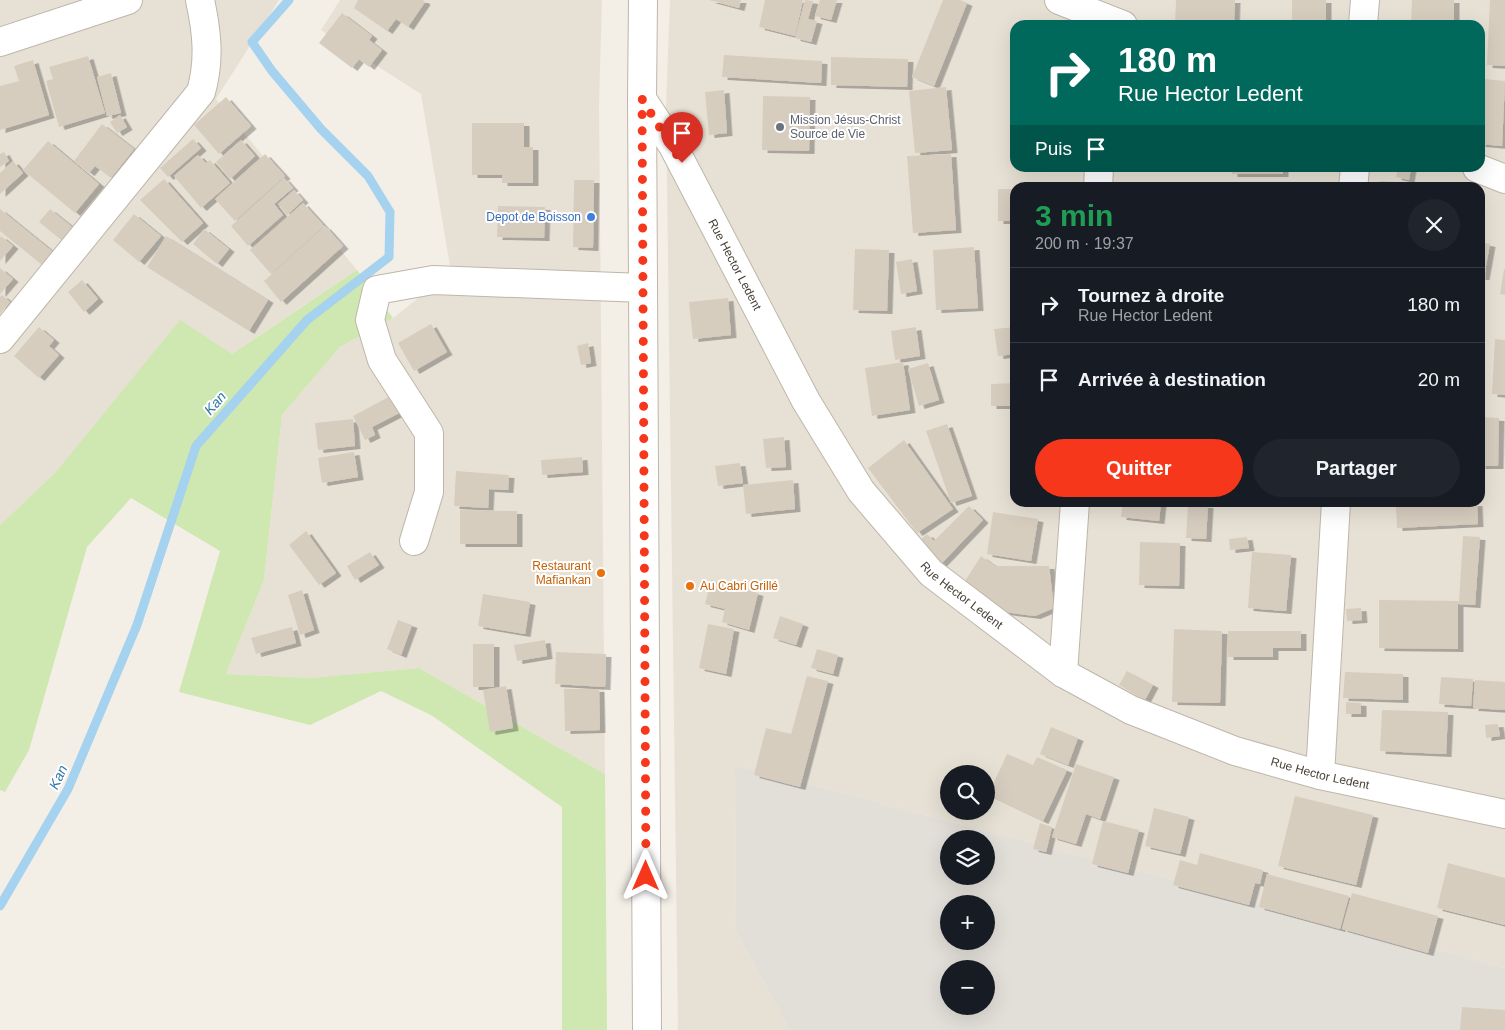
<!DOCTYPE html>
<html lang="fr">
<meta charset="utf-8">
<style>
body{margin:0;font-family:Arial,sans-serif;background:#20242c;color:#f1f3f6;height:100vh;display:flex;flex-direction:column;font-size:19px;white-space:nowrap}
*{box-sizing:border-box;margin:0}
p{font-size:16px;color:#9ea1a6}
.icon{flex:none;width:28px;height:28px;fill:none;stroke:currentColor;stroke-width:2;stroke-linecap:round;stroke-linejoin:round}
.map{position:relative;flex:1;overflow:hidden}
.side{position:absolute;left:1010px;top:182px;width:475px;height:325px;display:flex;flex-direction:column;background:#171b24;border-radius:15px;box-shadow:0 5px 20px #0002}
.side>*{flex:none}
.guide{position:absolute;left:1010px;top:20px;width:475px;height:152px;border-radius:15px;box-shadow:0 5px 20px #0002;background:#00695c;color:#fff;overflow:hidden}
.fabs{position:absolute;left:940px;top:765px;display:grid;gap:10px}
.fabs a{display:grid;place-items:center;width:55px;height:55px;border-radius:50%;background:#171b24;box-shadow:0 5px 20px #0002;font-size:25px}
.pin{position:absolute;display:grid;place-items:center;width:42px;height:42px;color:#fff;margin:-51px -21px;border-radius:50% 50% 50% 0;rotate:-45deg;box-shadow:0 0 5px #0007}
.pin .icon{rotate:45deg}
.me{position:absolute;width:55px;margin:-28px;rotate:0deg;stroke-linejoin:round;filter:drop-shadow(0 0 4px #0008)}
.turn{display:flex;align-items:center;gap:18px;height:105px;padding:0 25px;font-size:22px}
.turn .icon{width:65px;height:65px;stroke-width:2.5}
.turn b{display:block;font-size:35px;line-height:42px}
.then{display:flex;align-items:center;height:48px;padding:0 25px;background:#0003;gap:10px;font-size:19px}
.round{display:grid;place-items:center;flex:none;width:52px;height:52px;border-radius:26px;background:#20242c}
.headline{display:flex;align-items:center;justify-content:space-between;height:85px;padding:0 25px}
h1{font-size:30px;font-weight:800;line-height:38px;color:#1e9e55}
.button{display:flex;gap:10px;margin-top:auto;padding:10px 25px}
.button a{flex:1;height:58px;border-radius:30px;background:#f6371b;color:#fff;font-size:20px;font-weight:800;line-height:58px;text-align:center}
.button a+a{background:#20242c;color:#f1f3f6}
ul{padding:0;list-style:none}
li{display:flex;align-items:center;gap:15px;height:75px;padding:0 25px;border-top:1px solid #363941}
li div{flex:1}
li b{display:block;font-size:19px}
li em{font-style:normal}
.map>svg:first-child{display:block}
</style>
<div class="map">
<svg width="1505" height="1030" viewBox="0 0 1505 1030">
<defs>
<filter id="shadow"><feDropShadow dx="5.5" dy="3" stdDeviation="0" flood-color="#0004"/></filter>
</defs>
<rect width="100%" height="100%" fill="#f3efe7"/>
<g fill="#e7e1d5" fill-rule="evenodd">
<path d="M 0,0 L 279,0 L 216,99 L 357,270 L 56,472 L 0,525 Z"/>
<path d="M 340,0 L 602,0 L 599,104 L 605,774 L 419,668 L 311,678 L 226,674 L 264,580 L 282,415 L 340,347 L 393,318 L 451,272 L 421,94 L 321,30 Z"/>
<path d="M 670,0 L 1505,0 L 1505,968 L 735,765 L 736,932 L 790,1030 L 678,1030 L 666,105 ZM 1015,25 L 1480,25 L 1480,168 L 1015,168 ZM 1015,188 L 1480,188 L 1480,502 L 1015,502 ZM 949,774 L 986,774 L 986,811 L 949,811 Z"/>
</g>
<path fill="#e2ded8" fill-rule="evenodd" d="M 735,765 L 1505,968 L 1505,1030 L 790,1030 L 736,932 ZM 949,839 L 986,839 L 986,876 L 949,876 ZM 949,904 L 986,904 L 986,941 L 949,941 ZM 949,969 L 986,969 L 986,1006 L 949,1006 Z"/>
<path fill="#cfe7b0" d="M 357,270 L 393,318 L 340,347 L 282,415 L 264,580 L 226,674 L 311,678 L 419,668 L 605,774 L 607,1030 L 562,1030 L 562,807 L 431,715 L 381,691 L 310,725 L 179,692 L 220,551 L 131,498 L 87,547 L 29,750 L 5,792 L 0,790 L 0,525 L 56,472 L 180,320 L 232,354 Z"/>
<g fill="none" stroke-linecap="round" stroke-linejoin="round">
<path stroke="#a4d2ef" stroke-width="9" d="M 0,906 L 68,789 L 137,625 L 196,446 L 307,320 L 389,257 L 390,212 L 368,176 L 321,129 L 272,71 L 252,42 L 289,0"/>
</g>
<g fill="#d7cdbf" filter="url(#shadow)">
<path d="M 358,0 L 423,0 L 425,2 L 408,27 L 396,19 L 387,31 L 354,8 Z"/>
<path d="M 709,0 L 741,0 L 739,8 Z"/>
<path d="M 765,0 L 803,0 L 795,36 L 759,27 Z"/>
<path d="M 805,0 L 813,1 L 808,19 L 817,21 L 811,42 L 795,38 Z"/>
<path d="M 820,0 L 837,0 L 831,20 L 815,16 Z"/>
<path d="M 943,0 L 960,0 L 967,3 L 934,86 L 912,77 Z"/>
<path d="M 1176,0 L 1235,0 L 1234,25 L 1175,25 Z"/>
<rect x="1292" y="0" width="34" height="25"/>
<path d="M 1412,0 L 1454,0 L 1454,25 L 1411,25 Z"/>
<path d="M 1490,0 L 1505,0 L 1505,66 L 1487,65 Z"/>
<path d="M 342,13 L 372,36 L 369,40 L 382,50 L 369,67 L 359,59 L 352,68 L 319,43 Z"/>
<path d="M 724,55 L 822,61 L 821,83 L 722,77 Z"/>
<path d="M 88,56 L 105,113 L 59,127 L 46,81 L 53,79 L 49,67 Z"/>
<path d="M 831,57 L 908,59 L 907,87 L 831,85 Z"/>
<path d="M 33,60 L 49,115 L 0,130 L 0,86 L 19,81 L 14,66 Z"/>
<path d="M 111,73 L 121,113 L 107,116 L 97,77 Z"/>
<path d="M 1484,79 L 1505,81 L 1502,146 L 1480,144 Z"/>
<path d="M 946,87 L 952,150 L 915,153 L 909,91 Z"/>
<path d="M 724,90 L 727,133 L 709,135 L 705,92 Z"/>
<path d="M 763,96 L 810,97 L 809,151 L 762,150 Z"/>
<path d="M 226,97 L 251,126 L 219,154 L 194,125 Z"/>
<path d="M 120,115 L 127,127 L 117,133 L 110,122 Z"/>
<path d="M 472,123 L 524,123 L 524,147 L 533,147 L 533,183 L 502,183 L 502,175 L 472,175 Z"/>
<path d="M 102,124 L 134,149 L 111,178 L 95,166 L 89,173 L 74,161 Z"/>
<path d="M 193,139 L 201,148 L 168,177 L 160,168 Z"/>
<path d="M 241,140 L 255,156 L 230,179 L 216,162 Z"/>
<path d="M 48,141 L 99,184 L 75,213 L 23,170 Z"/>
<path d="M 4,152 L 9,161 L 0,167 L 0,154 Z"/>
<path d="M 265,154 L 285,176 L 235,221 L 215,199 Z"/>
<path d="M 951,154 L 956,230 L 913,233 L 907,156 Z"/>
<path d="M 198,155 L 206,163 L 210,160 L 230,183 L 201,208 L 174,176 Z"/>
<path d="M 13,161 L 23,173 L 0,194 L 0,173 Z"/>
<rect x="1232" y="168" width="51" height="6"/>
<path d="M 1398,168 L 1411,168 L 1409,180 L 1396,177 Z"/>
<path d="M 284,178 L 293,188 L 274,204 L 283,215 L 248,246 L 231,226 Z"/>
<path d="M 164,179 L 203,223 L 182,242 L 140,200 Z"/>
<path d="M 574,180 L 594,180 L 593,248 L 573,247 Z"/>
<path d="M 1380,181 L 1414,183 L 1414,188 L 1379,188 Z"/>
<rect x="998" y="189" width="17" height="32"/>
<path d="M 294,190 L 303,200 L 287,215 L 278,204 Z"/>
<path d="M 303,203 L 324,226 L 271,274 L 250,250 Z"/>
<path d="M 498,206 L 545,207 L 544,238 L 497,237 Z"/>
<path d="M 0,209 L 53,252 L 42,265 L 0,231 Z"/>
<path d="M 50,209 L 76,230 L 65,243 L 39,222 Z"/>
<path d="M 134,214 L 161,236 L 139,262 L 113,240 Z"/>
<path d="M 325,226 L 343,246 L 281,302 L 264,281 Z"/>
<path d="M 204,229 L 229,249 L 217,264 L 193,244 Z"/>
<path d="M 1,236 L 13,246 L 0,261 L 0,238 Z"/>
<path d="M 166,236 L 268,300 L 249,331 L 147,267 Z"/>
<path d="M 1480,242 L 1490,244 L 1484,277 L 1480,277 Z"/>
<path d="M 974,247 L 978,308 L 936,310 L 933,250 Z"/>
<path d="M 855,249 L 889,250 L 887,311 L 853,310 Z"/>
<path d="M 912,259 L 917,291 L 901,294 L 896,262 Z"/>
<path d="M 0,268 L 13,279 L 0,294 Z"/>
<path d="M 1504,269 L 1505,269 L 1505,295 L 1500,294 Z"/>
<path d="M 82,280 L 98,299 L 84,312 L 68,292 Z"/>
<path d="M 2,295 L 10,302 L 0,314 L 0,297 Z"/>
<path d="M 728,298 L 731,335 L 693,339 L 689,302 Z"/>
<path d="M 431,324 L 447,352 L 414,371 L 398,343 Z"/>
<path d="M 39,327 L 54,340 L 49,346 L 59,355 L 39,378 L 14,356 Z"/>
<path d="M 916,327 L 920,356 L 895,360 L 891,331 Z"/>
<path d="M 1015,327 L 1015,354 L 998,356 L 994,329 Z"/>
<path d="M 1495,339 L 1505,340 L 1505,395 L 1492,394 Z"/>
<path d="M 588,343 L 591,363 L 581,365 L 577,346 Z"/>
<path d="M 903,362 L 910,410 L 872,416 L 865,368 Z"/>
<path d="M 928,363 L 939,400 L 919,406 L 908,369 Z"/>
<path d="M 1015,383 L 1015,406 L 991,406 L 991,384 Z"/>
<path d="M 396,393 L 405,410 L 372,427 L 375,435 L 365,440 L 353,416 Z"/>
<path d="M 1480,417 L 1499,418 L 1498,466 L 1480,466 Z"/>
<path d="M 353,419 L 355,446 L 318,450 L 315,423 Z"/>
<path d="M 947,424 L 972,496 L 951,503 L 926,431 Z"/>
<path d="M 784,437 L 786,467 L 766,468 L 763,439 Z"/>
<path d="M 904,440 L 953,509 L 917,533 L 868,468 Z"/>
<path d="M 354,452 L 358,477 L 322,483 L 318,458 Z"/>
<path d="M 582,457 L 583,472 L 542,475 L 541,460 Z"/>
<path d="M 740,463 L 743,483 L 718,486 L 715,466 Z"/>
<path d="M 456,471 L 509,475 L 508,490 L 489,489 L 488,508 L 454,506 Z"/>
<path d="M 793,480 L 795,509 L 746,514 L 743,485 Z"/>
<path d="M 1123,502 L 1161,503 L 1159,521 L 1121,517 Z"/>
<path d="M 1477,503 L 1478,524 L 1397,528 L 1396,507 Z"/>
<path d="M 1188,504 L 1208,505 L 1206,539 L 1186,538 Z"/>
<path d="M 969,506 L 983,520 L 940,565 L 917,543 L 927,534 L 934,541 Z"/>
<path d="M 460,510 L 517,511 L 517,544 L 460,544 Z"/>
<path d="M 993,512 L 1038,519 L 1031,561 L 987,554 Z"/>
<path d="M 306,531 L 336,573 L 319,585 L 289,545 Z"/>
<path d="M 1463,536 L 1480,537 L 1475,605 L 1458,604 L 1458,649 L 1379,648 L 1379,600 L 1459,601 Z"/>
<path d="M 1247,537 L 1249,548 L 1230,550 L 1229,539 Z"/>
<path d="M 1140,542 L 1180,543 L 1179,586 L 1139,585 Z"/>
<path d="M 370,552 L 379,565 L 355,580 L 347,566 Z"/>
<path d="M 1252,552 L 1291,555 L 1286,611 L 1248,608 Z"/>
<path d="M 981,556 L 995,566 L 1049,566 L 1054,608 L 1035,616 L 996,611 L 963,584 Z"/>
<path d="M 711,580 L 758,593 L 749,630 L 722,622 L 725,609 L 705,604 Z"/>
<path d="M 302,590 L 314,630 L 300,635 L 288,595 Z"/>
<path d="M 483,594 L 530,602 L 525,634 L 478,626 Z"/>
<path d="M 1361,608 L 1362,620 L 1347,621 L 1346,609 Z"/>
<path d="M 780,616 L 803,624 L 796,645 L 773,638 Z"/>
<path d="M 398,620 L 412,625 L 401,655 L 387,649 Z"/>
<path d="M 708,624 L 734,629 L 726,674 L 699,668 Z"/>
<path d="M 292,627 L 296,643 L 256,654 L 251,638 Z"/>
<path d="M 1174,629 L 1222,631 L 1220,703 L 1172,702 Z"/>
<path d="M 1228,631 L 1301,631 L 1301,648 L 1273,648 L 1273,657 L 1228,657 Z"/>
<path d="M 545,640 L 547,656 L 517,661 L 514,645 Z"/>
<rect x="473" y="644" width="21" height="43"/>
<path d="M 817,649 L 838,655 L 833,674 L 811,668 Z"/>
<path d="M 556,652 L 606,654 L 605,687 L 555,684 Z"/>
<path d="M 1127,671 L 1153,685 L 1145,700 L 1119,685 Z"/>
<path d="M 1345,672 L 1403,674 L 1403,700 L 1343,698 Z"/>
<path d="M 807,676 L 828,681 L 800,787 L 754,775 L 766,728 L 791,734 Z"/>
<path d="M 1441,677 L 1473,679 L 1471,706 L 1439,704 Z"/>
<path d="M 1475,680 L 1505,682 L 1505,710 L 1473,708 Z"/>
<path d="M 506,686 L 513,728 L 490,732 L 483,690 Z"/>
<path d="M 564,689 L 599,689 L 600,730 L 565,731 Z"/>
<path d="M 1346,702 L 1361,703 L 1361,714 L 1346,714 Z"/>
<path d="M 1382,710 L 1448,712 L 1446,754 L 1380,751 Z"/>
<path d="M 1498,724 L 1500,736 L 1486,738 L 1485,725 Z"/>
<path d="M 1051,727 L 1078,738 L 1068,765 L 1040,754 Z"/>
<path d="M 1007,754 L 1033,765 L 1037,757 L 1067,770 L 1043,821 L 988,795 Z"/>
<path d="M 1076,764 L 1114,777 L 1100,819 L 1086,814 L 1076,844 L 1052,837 Z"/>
<path d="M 1295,796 L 1373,815 L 1356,885 L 1278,866 Z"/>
<path d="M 1154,808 L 1189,817 L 1180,854 L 1145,846 Z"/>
<path d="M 1103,821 L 1139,830 L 1128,873 L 1092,864 Z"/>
<path d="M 1040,823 L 1052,827 L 1046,852 L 1033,849 Z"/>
<path d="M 1200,853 L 1263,870 L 1260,884 L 1255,883 L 1249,905 L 1173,885 L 1180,860 L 1197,865 Z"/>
<path d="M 1448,863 L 1505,878 L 1505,925 L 1437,908 Z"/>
<path d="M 1267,874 L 1349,896 L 1340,929 L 1259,907 Z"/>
<path d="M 1352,893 L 1438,916 L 1428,953 L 1342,929 Z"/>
<path d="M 1462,1007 L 1505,1010 L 1505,1030 L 1460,1030 Z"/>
</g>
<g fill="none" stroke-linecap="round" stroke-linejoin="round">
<defs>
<g id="minor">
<path d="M 643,0 L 642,99 L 647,1030"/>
<path d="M 1059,0 L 1123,25"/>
<path d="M 1363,25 L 1365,0"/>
<path d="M 0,42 L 128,0"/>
<path id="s1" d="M 642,99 L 673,146 L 806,401 L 861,491 L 931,573 L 1063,673 L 1131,710 L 1235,751 L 1320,775 L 1505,814"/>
<path d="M 1477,168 L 1505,179"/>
<path d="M 1098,188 L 1099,168"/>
<path d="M 1353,188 L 1355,168"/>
<path d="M 0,339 L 201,92 C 210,60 207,32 200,0"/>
<path d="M 414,541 L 429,492 L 429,433 L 382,360 L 370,320 L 377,290 L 433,280 L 643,288"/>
<path d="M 1063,673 L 1075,502"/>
<path d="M 1320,775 L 1336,502"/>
</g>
</defs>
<use href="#minor" stroke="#beb6a9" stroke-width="30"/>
<use href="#minor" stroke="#fff" stroke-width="28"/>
</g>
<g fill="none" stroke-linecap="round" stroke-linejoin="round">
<path stroke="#f6371b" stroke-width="9" stroke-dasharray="0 16.2" d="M 646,876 L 642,99 L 682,163"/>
</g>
<circle fill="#6b7280" stroke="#fff" stroke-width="2" cx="780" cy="127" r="5"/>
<circle fill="#3f7fe0" stroke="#fff" stroke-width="2" cx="591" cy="217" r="5"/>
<g fill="#e8710a" stroke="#fff" stroke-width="2">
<circle cx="601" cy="573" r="5"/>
<circle cx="690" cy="586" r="5"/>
</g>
<g text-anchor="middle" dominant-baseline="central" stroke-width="4" stroke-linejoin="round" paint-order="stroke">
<g font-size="12" fill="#5b616d" stroke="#fff" text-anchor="start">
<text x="790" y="120">Mission Jésus-Christ<tspan x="790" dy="14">Source de Vie</tspan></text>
</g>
<g font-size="12" fill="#366cbe" stroke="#fff" text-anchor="end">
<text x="581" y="217">Depot de Boisson</text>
</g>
<g font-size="12" fill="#463f36" stroke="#fff">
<text stroke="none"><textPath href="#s1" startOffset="190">Rue Hector Ledent</textPath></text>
<text stroke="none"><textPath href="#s1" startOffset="595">Rue Hector Ledent</textPath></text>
<text stroke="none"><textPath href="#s1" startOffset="1000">Rue Hector Ledent</textPath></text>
</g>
<g font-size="12" fill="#c56008" stroke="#fff" text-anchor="end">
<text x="591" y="566">Restaurant<tspan x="591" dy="14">Mafiankan</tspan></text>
<text x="700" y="586" text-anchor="start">Au Cabri Grillé</text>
</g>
<g font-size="14" font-style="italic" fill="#2f78a8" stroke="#fff">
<text transform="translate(215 403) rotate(-49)">Kan</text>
<text transform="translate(58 777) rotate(-65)">Kan</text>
</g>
</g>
</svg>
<div class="fabs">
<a><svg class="icon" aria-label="search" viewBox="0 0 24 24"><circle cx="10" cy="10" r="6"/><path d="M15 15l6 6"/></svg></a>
<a><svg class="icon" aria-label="layers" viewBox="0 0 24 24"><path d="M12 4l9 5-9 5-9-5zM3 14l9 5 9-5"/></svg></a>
<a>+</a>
<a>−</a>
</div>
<div class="pin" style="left:682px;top:163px;background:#d93025"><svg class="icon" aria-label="arrive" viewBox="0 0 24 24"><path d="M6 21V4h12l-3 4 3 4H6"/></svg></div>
<svg class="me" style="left:646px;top:876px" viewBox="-20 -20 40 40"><path d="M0-17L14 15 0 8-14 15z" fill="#f6371b" stroke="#fff" stroke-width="4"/></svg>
<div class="guide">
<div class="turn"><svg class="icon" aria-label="right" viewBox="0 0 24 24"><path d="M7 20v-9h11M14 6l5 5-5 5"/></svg><div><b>180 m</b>Rue Hector Ledent</div></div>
<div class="then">Puis<svg class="icon" aria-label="arrive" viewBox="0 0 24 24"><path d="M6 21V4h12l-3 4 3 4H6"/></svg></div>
</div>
<section class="side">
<div class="headline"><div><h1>3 min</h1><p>200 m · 19:37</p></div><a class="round"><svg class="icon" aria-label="close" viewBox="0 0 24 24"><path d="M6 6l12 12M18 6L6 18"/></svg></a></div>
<ul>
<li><svg class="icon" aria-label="right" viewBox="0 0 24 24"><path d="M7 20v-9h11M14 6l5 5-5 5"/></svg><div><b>Tournez à droite</b><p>Rue Hector Ledent</p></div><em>180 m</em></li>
<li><svg class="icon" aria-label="arrive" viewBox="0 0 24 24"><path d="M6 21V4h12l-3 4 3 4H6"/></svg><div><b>Arrivée à destination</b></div><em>20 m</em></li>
</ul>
<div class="button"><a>Quitter</a><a>Partager</a></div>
</section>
</div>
